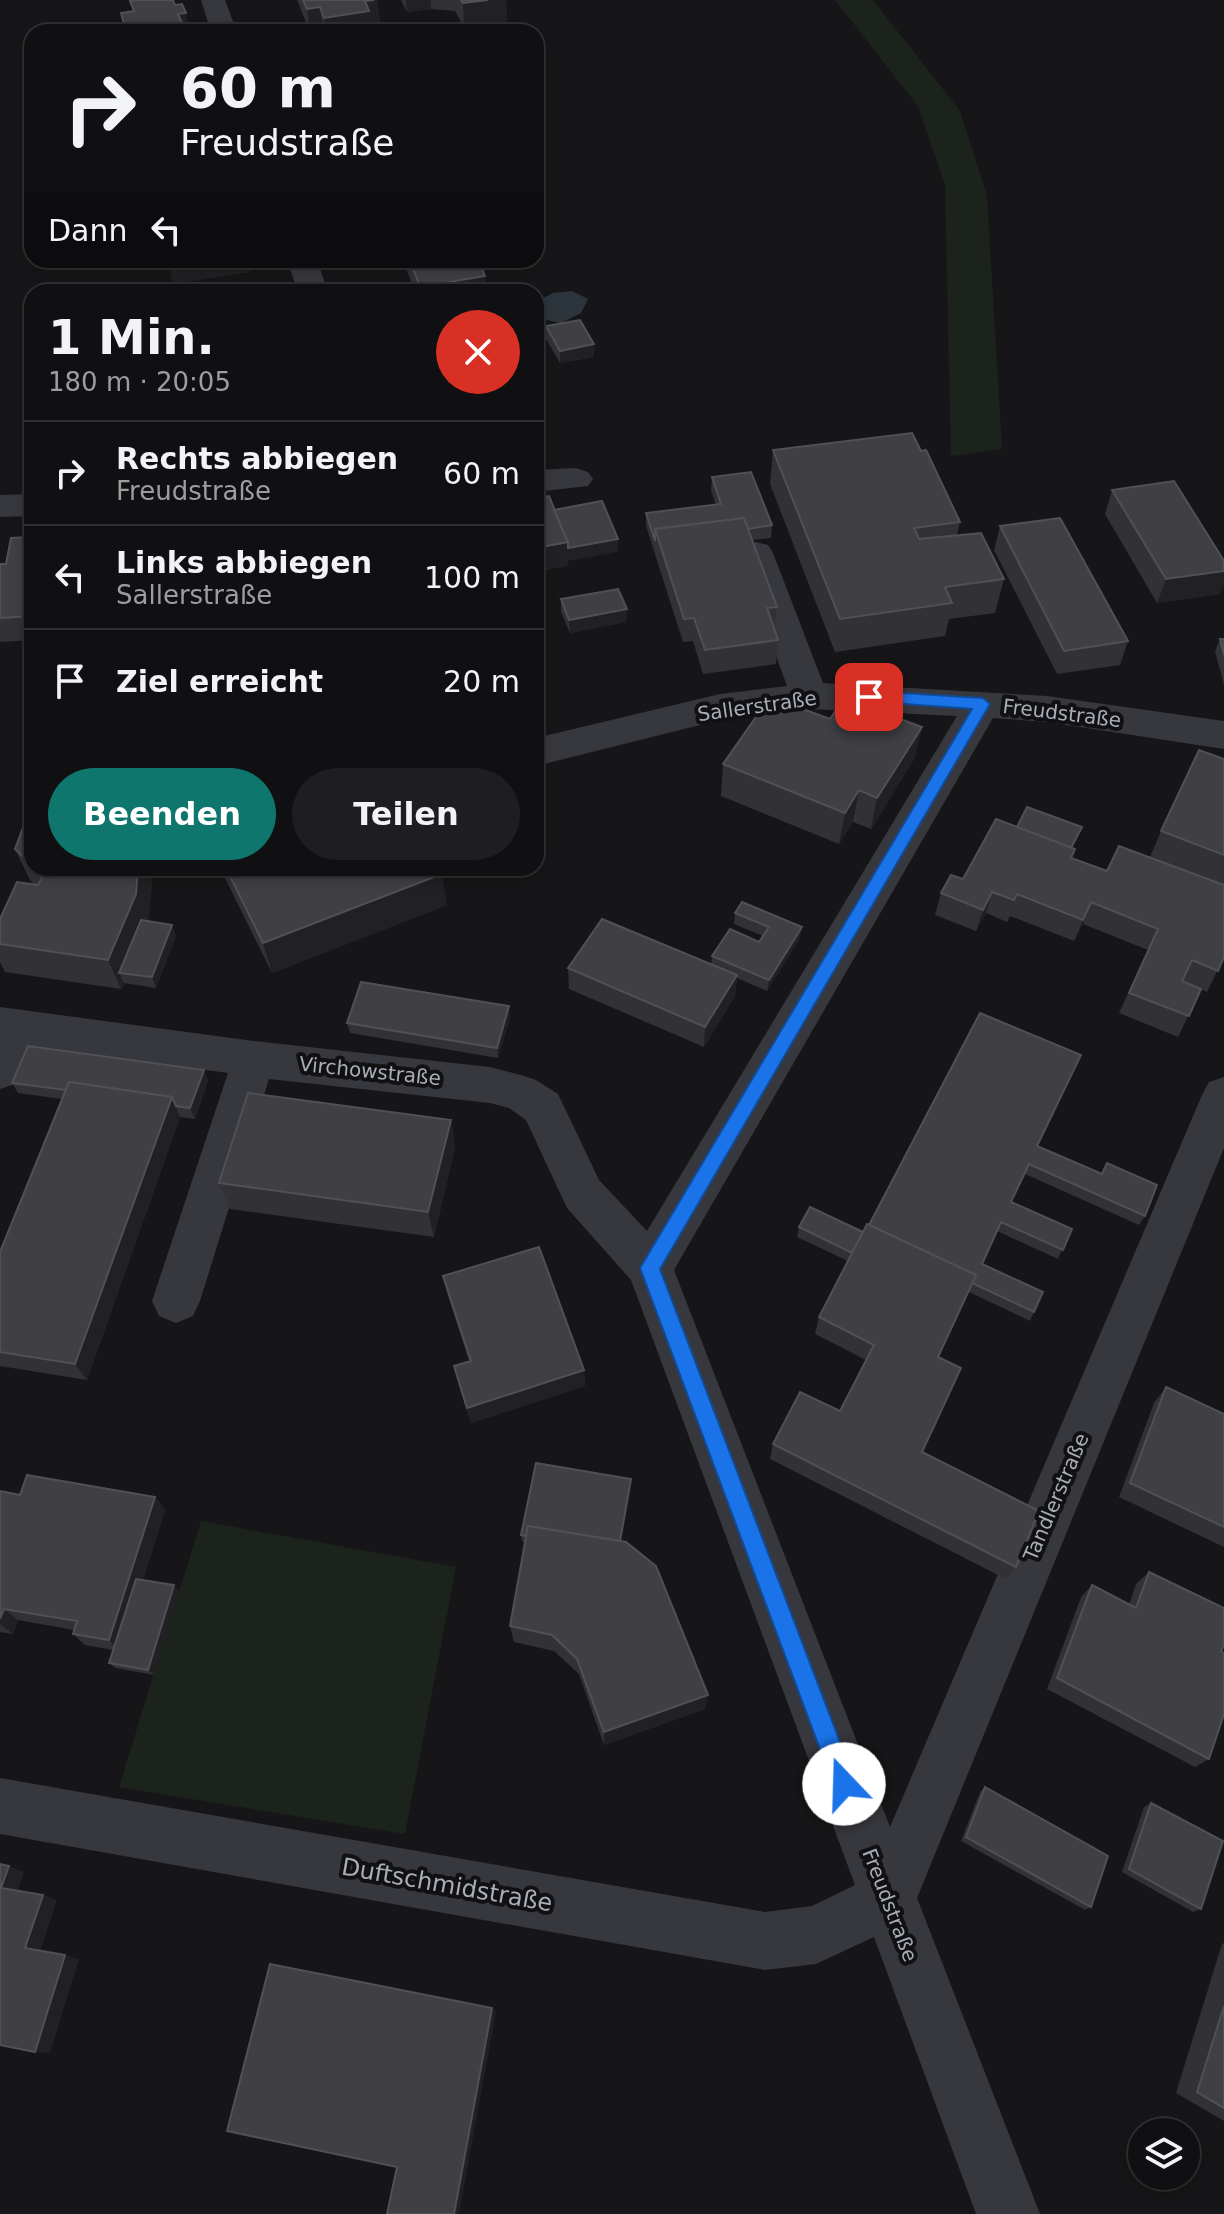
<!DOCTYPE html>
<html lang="de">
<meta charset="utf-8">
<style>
body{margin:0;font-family:"DejaVu Sans",sans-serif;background:#1e1e20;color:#f1f3f6;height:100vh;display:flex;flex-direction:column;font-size:30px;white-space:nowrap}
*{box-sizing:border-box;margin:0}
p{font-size:26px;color:#9c9d9f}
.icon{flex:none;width:44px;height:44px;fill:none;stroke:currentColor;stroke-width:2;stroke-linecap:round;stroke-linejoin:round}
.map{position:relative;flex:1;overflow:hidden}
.details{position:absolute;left:24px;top:284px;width:520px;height:592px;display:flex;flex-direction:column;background:#101012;border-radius:24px;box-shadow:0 4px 12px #0003,0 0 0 2px #303032}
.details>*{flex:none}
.guide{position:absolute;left:24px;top:24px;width:520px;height:244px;border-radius:24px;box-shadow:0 4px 12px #0003,0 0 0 2px #303032;background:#101012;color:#f1f3f6;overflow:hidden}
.fabs{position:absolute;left:1128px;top:2118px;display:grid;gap:16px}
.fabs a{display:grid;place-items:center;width:72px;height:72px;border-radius:50%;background:#101012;box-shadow:0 4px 12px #0003,0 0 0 2px #303032;font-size:40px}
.pin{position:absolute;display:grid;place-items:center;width:68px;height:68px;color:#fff;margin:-34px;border-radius:16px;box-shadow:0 4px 12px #0006}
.me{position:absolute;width:88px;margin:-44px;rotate:339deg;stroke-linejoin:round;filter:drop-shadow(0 0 6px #0008)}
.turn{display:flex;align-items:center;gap:28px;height:168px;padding:0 24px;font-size:36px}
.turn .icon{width:104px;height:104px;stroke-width:2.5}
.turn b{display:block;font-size:56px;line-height:68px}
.then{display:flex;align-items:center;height:76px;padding:0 24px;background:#0003;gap:16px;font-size:30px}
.round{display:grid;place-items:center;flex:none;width:84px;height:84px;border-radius:42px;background:#1e1e20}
.overview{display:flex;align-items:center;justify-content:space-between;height:136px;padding:0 24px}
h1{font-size:48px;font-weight:800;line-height:60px}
.cta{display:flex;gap:16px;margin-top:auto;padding:16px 24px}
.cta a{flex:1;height:92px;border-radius:48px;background:#0f766e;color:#fff;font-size:32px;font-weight:800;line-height:92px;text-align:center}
.cta a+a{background:#1e1e20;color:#f1f3f6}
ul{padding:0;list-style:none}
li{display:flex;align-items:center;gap:24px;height:104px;padding:0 24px;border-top:2px solid #303032}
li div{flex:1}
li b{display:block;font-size:30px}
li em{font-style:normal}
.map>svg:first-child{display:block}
</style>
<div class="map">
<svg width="1224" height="2214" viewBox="0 0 1224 2214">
<rect width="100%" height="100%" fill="#161618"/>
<g fill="#1c231d">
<path d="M 835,0 L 873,0 L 960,111 L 987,196 L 1002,449 L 951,456 L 945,185 L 918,106 Z"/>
<path d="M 201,1521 L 456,1567 L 405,1834 L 119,1787 Z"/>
</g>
<path fill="#2c353c" d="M 572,291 L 588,299 L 581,313 L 561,323 L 541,319 L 538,301 L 553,293 Z"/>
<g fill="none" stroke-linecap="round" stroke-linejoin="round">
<g fill="#37383d" fill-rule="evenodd">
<path d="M 201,0 L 225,0 L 237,32 L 211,32 Z"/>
<path d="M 287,260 L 317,260 L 328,292 L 298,292 Z"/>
<path d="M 576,468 L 588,472 L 593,479 L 588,486 L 536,492 L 536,470 Z"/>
<path d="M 32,494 L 32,516 L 0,517 L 0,495 Z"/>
<path d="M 756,542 L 768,545 L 773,553 L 823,683 L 1047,696 L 1224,721 L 1224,749 L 1047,722 L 993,718 L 674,1270 L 890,1827 L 1202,1095 L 1209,1082 L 1224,1077 L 1224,1148 L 917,1898 L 1040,2214 L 976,2214 L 874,1937 L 816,1964 L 765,1970 L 0,1834 L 0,1778 L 765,1912 L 812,1906 L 855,1885 L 631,1280 L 567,1208 L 526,1120 L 509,1108 L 490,1103 L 269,1079 L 200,1301 L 193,1316 L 176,1323 L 159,1316 L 152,1301 L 228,1073 L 33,1046 L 15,1084 L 0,1089 L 0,1007 L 254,1041 L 490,1067 L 521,1075 L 536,1080 L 558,1094 L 599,1180 L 647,1231 L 957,716 L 809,709 L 720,720 L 536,766 L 536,738 L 720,694 L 787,686 L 739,553 L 744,545 Z"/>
</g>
</g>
<g fill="#323236">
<path d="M 297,0 L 377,0 L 380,23 L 371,24 L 372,32 L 324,32 L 323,30 L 310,32 Z"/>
<path d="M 401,0 L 506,0 L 507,21 L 464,27 L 455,11 L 431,9 L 407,12 Z"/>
<path d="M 403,260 L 484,260 L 486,292 L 415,292 Z"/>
<path d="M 546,326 L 594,344 L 594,357 L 560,363 L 546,339 Z"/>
<path d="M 773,450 L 921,451 L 960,522 L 957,535 L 1004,579 L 995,613 L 949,619 L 945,636 L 835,652 L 770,484 Z"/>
<path d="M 712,477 L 772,525 L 771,538 L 752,540 L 777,607 L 774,630 L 778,640 L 776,664 L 703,674 L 693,641 L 683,642 L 646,526 L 646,513 L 716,505 L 711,490 Z"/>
<path d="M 1112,490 L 1220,594 L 1157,603 L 1105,514 Z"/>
<path d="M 1000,526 L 1128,641 L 1120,665 L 1057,674 L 994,550 Z"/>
<path d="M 32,537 L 32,640 L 0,642 L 0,564 L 6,564 Z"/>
<path d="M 561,599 L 627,609 L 626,622 L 570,633 L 561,612 Z"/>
<path d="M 1220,639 L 1224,639 L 1224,685 L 1215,651 Z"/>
<path d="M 830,719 L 922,727 L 914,759 L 871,829 L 853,822 L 839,844 L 721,796 L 723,764 Z"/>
<path d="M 1224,759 L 1224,957 L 1207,992 L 1201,989 L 1178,1037 L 1119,1013 L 1148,950 L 1083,924 L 1074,941 L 1010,916 L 1007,922 L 986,913 L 976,931 L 935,915 L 941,893 L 963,879 L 1082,827 L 1072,848 L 1072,858 L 1107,871 L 1150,857 L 1161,831 Z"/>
<path d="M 32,816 L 32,868 L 147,868 L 152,883 L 148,921 L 172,925 L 176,936 L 156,988 L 124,983 L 121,989 L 5,972 L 0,962 L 0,919 L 35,885 L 30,880 L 15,849 Z"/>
<path d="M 220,868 L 331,868 L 447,905 L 272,973 Z"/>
<path d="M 735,913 L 800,938 L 767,991 L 737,978 L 735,996 L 704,1047 L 569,989 L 568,968 L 711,965 L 712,956 L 759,942 L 763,936 L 734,924 Z"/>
<path d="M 510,1017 L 498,1058 L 350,1033 L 347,1023 Z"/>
<path d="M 204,1070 L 208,1081 L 195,1119 L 180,1117 L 87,1380 L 0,1366 L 0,1252 L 62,1099 L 18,1093 L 12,1083 Z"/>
<path d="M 451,1120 L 455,1147 L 434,1237 L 230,1209 L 219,1183 Z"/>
<path d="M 1038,1146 L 1101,1174 L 1107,1163 L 1145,1216 L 1139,1225 L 1025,1174 L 1011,1202 L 1072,1229 L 1058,1259 L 997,1231 L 982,1264 L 1034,1312 L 1030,1321 L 969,1292 L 938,1357 L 922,1452 L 1016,1567 L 1006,1579 L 770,1459 L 773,1444 L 840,1411 L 866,1360 L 815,1334 L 819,1317 L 848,1261 L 797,1237 L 799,1227 L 863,1232 L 869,1225 Z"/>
<path d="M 443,1276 L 584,1370 L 585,1386 L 471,1423 L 458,1382 L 454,1366 L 469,1361 L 447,1293 Z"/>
<path d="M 1166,1387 L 1224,1414 L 1224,1547 L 1119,1497 L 1154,1403 Z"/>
<path d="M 631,1487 L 621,1541 L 708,1695 L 705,1709 L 604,1745 L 579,1674 L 554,1651 L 514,1642 L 510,1626 L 525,1542 L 522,1542 L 521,1535 Z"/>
<path d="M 0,1491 L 20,1495 L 155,1497 L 165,1510 L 143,1580 L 179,1591 L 154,1675 L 115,1668 L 109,1663 L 113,1650 L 85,1645 L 73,1634 L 74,1630 L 18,1620 L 13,1634 L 0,1632 Z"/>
<path d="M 1149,1572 L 1221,1652 L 1209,1759 L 1195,1767 L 1047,1689 L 1081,1597 L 1092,1585 L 1129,1605 L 1136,1584 Z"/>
<path d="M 985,1787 L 1091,1907 L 1085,1910 L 961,1841 L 980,1792 Z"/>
<path d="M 1151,1803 L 1201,1909 L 1193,1912 L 1122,1872 L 1144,1807 Z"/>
<path d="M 1224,1943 L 1224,2121 L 1176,2093 L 1222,1944 Z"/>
</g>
<g fill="#212124">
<path d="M 377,0 L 380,23 L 371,24 L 372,32 L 326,32 L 324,18 L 365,1 Z"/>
<path d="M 406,0 L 431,0 L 431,9 L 407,12 Z"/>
<path d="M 488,0 L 506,0 L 507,21 L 464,27 L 463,3 Z"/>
<path d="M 320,7 L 323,30 L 310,32 L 307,9 Z"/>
<path d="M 186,13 L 189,32 L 180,32 L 178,24 L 178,14 Z"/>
<path d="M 167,260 L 248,260 L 250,272 L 173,284 Z"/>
<path d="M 477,260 L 484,260 L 486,292 L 420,292 L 420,287 Z"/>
<path d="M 594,344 L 594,357 L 560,363 L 560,351 Z"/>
<path d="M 618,539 L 618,552 L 568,561 L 568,566 L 536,572 L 536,548 L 568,542 Z"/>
<path d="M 1224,571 L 1224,585 L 1220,594 L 1157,603 L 1166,579 Z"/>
<path d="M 627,609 L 626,622 L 570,633 L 569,620 Z"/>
<path d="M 922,727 L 914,759 L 871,829 L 877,798 Z"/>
<path d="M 859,790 L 853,822 L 839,844 L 845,813 Z"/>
<path d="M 138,868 L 147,868 L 152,883 L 148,925 L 119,973 L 124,983 L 121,989 L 108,960 Z"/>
<path d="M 442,874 L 447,905 L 272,973 L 263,943 Z"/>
<path d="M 992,892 L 986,913 L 976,931 L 983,910 Z"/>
<path d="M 1091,902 L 1083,924 L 1074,941 L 1083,920 Z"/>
<path d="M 172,925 L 176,936 L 156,988 L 152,977 Z"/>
<path d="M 802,927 L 800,938 L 767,991 L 769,980 Z"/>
<path d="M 737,975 L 735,996 L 704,1047 L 705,1027 Z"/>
<path d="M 509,1006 L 510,1017 L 498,1058 L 497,1048 Z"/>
<path d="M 204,1070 L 208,1081 L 195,1119 L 190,1108 Z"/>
<path d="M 172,1097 L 180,1117 L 87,1380 L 75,1364 Z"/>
<path d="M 451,1120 L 455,1147 L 434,1237 L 428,1212 Z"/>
<path d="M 584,1370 L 585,1386 L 471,1423 L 467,1408 Z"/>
<path d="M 631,1479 L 631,1487 L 618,1559 L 618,1552 Z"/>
<path d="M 155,1497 L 165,1510 L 121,1651 L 109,1640 Z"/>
<path d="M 174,1585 L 179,1591 L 154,1675 L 148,1670 Z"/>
<path d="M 4,1609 L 18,1620 L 13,1634 L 0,1624 L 0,1619 Z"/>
<path d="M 708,1695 L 705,1709 L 604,1745 L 604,1732 Z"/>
<path d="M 9,1866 L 24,1872 L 17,1893 L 1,1888 Z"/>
<path d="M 43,1895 L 57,1900 L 40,1952 L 25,1948 Z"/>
<path d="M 65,1955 L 79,1959 L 50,2053 L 35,2052 Z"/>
<path d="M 492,2008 L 496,2012 L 459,2214 L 454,2214 Z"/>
</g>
<g fill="#3f3f44" stroke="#4f5156" stroke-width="2">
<path d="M 136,0 L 173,0 L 175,5 L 182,4 L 186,13 L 178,14 L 182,23 L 178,24 L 181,32 L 135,32 L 134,30 L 126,31 L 121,13 L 134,11 L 130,1 Z"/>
<path d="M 303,0 L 374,0 L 365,1 L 369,11 L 324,18 L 320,7 L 307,9 Z"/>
<path d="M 461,0 L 488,0 L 463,3 Z"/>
<path d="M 410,260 L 478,260 L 485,276 L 420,287 Z"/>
<path d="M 580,320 L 594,344 L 560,351 L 546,326 Z"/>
<path d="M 912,433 L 921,451 L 926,450 L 960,522 L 914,528 L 919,539 L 981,533 L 1004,579 L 945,587 L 952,603 L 840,619 L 773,450 Z"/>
<path d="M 751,472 L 772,525 L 748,529 L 744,518 L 655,529 L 655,541 L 646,513 L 721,504 L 712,477 Z"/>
<path d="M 1174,481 L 1224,561 L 1224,571 L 1166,579 L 1112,490 Z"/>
<path d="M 549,496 L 568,542 L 536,548 L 536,498 Z"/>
<path d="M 602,501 L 618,539 L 568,548 L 568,542 L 554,510 Z"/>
<path d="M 744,518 L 777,607 L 767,608 L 778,640 L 705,650 L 694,618 L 684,619 L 655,529 Z"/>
<path d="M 1060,518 L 1128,641 L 1064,651 L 1000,526 Z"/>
<path d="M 32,537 L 32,616 L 0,618 L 0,564 L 6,564 L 11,538 Z"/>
<path d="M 618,589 L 627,609 L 569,620 L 561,599 Z"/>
<path d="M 1220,639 L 1224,639 L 1224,655 Z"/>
<path d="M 770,697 L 830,719 L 844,698 L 922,727 L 877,798 L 859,790 L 845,813 L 723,764 Z"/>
<path d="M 1199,750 L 1224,759 L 1224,855 L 1161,831 Z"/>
<path d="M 1027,807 L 1082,827 L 1071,848 L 1017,827 Z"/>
<path d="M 28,814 L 32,816 L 32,865 L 15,849 Z"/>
<path d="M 996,819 L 1075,849 L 1071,858 L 1107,871 L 1119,846 L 1224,885 L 1224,957 L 1218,971 L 1192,960 L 1182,981 L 1201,989 L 1189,1016 L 1129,993 L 1158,929 L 1091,902 L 1083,920 L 1017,894 L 1014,900 L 992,892 L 983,910 L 941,893 L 951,875 L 963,879 Z"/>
<path d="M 35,868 L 138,868 L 136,894 L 108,960 L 0,944 L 0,919 L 17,882 L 38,885 L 43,876 Z"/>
<path d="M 226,868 L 439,868 L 442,874 L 263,943 Z"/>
<path d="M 742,902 L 802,927 L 769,980 L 712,956 L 730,929 L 759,942 L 769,927 L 735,913 Z"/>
<path d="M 602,919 L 737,975 L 705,1027 L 568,968 Z"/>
<path d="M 141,920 L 172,925 L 152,977 L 119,973 Z"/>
<path d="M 361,982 L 509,1006 L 497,1048 L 347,1023 Z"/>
<path d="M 980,1013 L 1081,1055 L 1037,1146 L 1102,1174 L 1107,1163 L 1157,1185 L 1145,1216 L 1029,1164 L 1011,1202 L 1072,1229 L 1063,1250 L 1001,1222 L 982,1264 L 1043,1292 L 1034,1312 L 972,1283 L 976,1275 L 869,1225 Z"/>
<path d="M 28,1046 L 204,1070 L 190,1108 L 176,1106 L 172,1097 L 69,1082 L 66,1090 L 12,1083 Z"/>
<path d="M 69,1082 L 172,1097 L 75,1364 L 0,1352 L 0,1252 Z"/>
<path d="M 248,1093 L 451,1120 L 428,1212 L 219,1183 Z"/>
<path d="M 810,1207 L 863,1232 L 852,1253 L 799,1227 Z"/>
<path d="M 867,1224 L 976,1275 L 938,1357 L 961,1368 L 922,1452 L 1039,1511 L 1016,1567 L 773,1444 L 800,1392 L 840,1411 L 874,1345 L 819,1317 Z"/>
<path d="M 539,1247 L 584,1370 L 467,1408 L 454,1366 L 471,1361 L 443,1276 Z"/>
<path d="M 1166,1387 L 1224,1414 L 1224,1527 L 1130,1483 Z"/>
<path d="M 536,1463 L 631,1479 L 620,1541 L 528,1526 L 526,1536 L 521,1535 Z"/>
<path d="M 27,1475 L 155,1497 L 109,1640 L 73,1634 L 77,1621 L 4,1609 L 0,1619 L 0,1491 L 20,1495 Z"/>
<path d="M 528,1526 L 626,1542 L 656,1566 L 708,1695 L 604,1732 L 577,1659 L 552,1635 L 510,1626 Z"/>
<path d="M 1149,1572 L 1224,1608 L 1224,1644 L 1221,1652 L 1224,1653 L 1224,1714 L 1209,1759 L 1057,1678 L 1092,1585 L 1136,1608 Z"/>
<path d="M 136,1579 L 174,1585 L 148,1670 L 109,1663 Z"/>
<path d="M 985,1787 L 1108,1856 L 1091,1907 L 966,1837 Z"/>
<path d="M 1151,1803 L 1223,1841 L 1201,1909 L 1129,1869 Z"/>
<path d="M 0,1864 L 9,1866 L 1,1888 L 43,1895 L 25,1948 L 65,1955 L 35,2052 L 0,2045 Z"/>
<path d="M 270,1964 L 492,2008 L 454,2214 L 387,2214 L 397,2167 L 227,2131 Z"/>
<path d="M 1224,2006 L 1224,2108 L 1197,2092 Z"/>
</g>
<path fill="#1a73e8" stroke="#114b97" stroke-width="2" d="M 869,691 L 983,698 L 990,704 L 660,1269 L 856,1784 L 853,1792 L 844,1796 L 836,1792 L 833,1784 L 640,1268 L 972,709 L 863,701 L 863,693 Z"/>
<g text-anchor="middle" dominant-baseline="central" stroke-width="8" stroke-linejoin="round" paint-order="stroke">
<g font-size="20" fill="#a8adb8" stroke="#111113">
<text transform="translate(757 706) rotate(-8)">Sallerstraße</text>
<text transform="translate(1062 713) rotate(7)">Freudstraße</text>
<text transform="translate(370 1071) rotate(6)">Virchowstraße</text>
<text transform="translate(1056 1497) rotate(-67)">Tandlerstraße</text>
<text transform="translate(890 1905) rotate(69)">Freudstraße</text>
</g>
<g font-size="24" fill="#a8adb8" stroke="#111113">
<text transform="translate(447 1885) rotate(10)">Duftschmidstraße</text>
</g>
</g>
</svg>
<div class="fabs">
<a><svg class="icon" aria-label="layers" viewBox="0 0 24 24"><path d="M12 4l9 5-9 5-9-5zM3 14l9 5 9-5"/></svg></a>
</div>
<div class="pin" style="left:869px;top:697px;background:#d93025"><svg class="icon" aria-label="arrive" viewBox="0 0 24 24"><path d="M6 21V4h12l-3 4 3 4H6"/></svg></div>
<svg class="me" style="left:844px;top:1784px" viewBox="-20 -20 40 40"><circle r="19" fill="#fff"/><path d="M0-13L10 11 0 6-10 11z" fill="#1a73e8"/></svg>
<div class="guide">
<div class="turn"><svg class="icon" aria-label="right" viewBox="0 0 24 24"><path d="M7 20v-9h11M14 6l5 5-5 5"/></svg><div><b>60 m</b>Freudstraße</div></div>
<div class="then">Dann<svg class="icon" aria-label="left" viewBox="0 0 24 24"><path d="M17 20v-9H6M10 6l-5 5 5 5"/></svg></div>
</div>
<section class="details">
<div class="overview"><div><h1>1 Min.</h1><p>180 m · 20:05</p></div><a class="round" style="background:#d93025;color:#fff"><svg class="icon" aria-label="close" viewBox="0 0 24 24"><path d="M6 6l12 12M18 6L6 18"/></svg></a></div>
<ul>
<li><svg class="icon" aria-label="right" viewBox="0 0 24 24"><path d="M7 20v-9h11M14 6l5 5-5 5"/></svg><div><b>Rechts abbiegen</b><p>Freudstraße</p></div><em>60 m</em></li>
<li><svg class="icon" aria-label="left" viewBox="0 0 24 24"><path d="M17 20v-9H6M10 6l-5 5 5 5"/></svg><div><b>Links abbiegen</b><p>Sallerstraße</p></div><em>100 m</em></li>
<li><svg class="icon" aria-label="arrive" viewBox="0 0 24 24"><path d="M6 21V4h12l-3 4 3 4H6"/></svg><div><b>Ziel erreicht</b></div><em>20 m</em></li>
</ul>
<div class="cta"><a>Beenden</a><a>Teilen</a></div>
</section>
</div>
